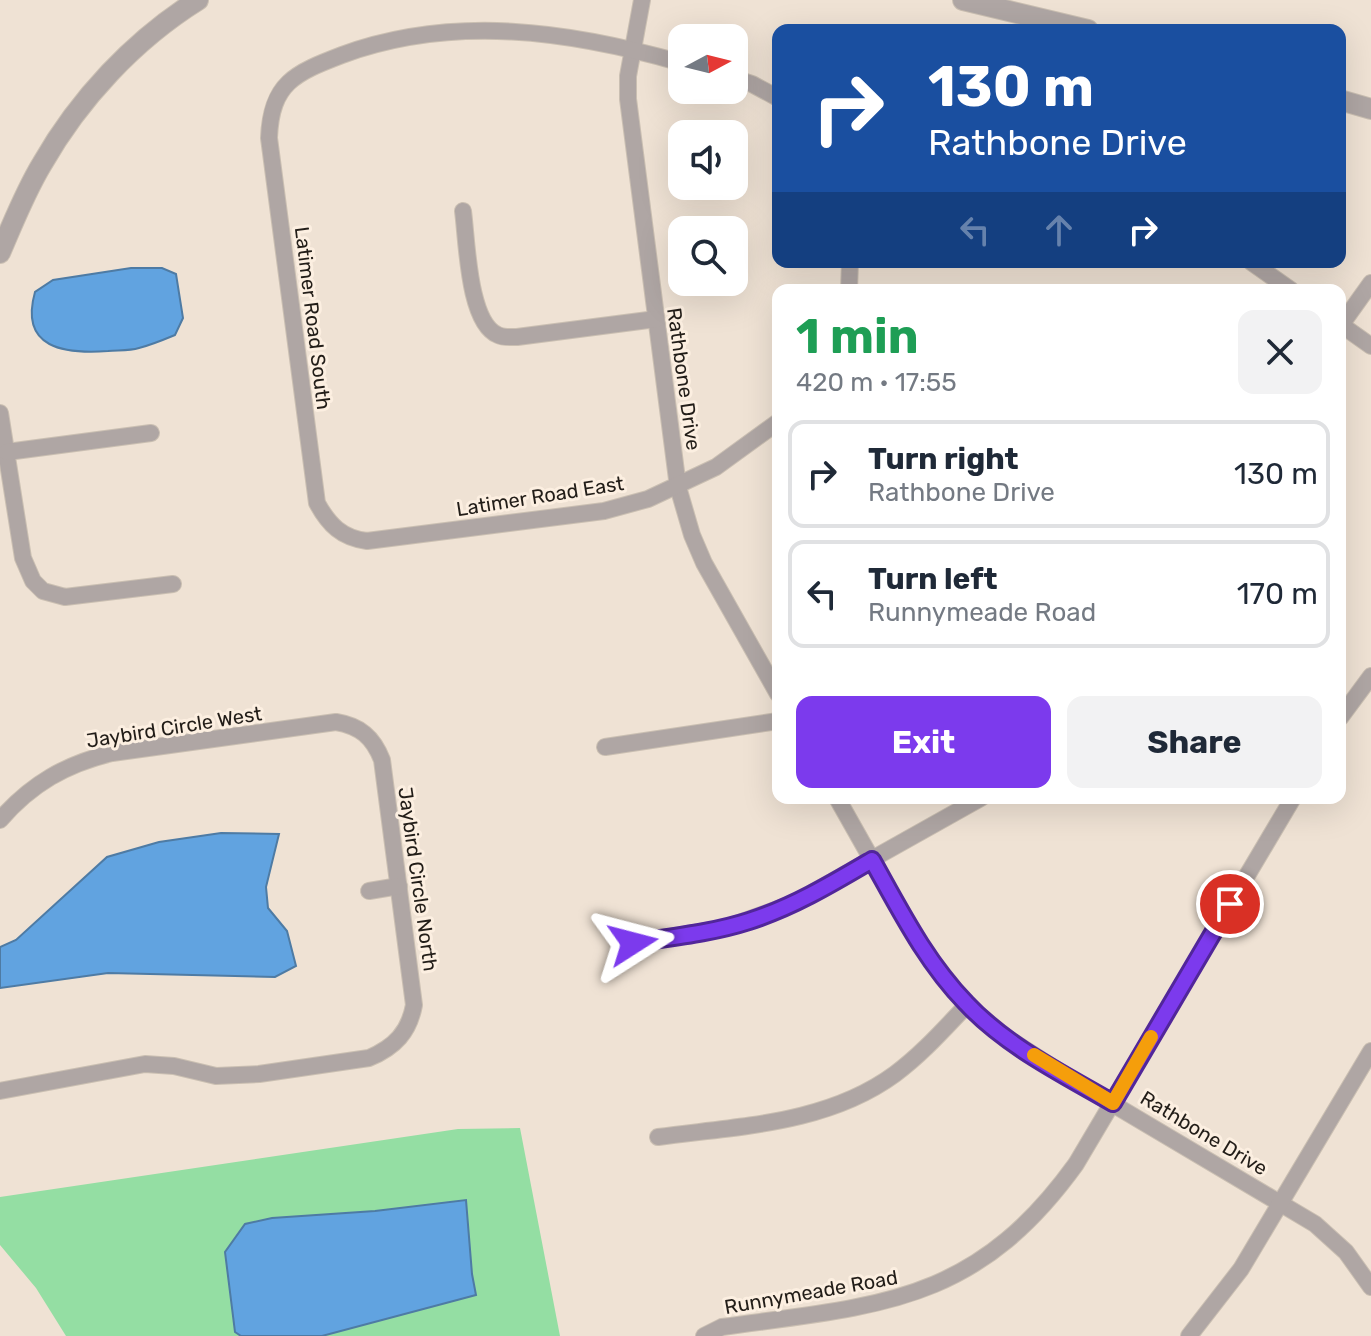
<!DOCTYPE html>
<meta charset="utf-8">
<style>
body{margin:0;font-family:Rubik,sans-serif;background:#f2f2f3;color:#1f2937;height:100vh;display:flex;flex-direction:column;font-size:30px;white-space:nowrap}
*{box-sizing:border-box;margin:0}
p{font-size:26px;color:#747a83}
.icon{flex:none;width:44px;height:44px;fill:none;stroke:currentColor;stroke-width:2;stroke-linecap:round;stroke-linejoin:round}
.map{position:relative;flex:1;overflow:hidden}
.drawer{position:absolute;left:772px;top:284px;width:574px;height:520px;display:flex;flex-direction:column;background:#fff;border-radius:16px;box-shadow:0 8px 32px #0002}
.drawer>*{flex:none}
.hud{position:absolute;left:772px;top:24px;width:574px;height:244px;border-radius:16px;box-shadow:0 8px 32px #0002;background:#1a4fa0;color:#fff;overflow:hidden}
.needle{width:52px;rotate:83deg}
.buttons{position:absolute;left:668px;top:24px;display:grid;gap:16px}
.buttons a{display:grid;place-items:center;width:80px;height:80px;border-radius:16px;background:#fff;box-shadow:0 8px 32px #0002;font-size:40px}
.pin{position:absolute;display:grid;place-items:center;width:68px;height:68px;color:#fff;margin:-34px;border:4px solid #fff;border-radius:50%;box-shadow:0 2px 8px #0007}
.me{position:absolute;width:88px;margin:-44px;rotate:81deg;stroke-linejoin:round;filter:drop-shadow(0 0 6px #0008)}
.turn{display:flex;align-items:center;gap:28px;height:168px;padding:0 24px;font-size:36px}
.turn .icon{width:104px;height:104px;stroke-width:2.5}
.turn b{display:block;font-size:56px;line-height:68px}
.lanes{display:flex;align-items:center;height:76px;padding:0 24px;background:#0003;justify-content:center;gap:40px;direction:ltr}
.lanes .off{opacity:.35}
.round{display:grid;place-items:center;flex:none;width:84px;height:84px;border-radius:16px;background:#f2f2f3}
.summary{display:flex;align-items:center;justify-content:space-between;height:136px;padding:0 24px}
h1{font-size:48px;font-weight:700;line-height:60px;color:#1e9e55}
.action{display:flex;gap:16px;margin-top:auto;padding:16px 24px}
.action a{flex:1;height:92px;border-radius:16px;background:#7c3aed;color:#fff;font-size:32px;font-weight:700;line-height:92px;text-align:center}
.action a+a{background:#f2f2f3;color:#1f2937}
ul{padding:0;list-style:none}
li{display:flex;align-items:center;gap:24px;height:108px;margin:0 16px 12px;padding:0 8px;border:4px solid #e0e1e3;border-radius:16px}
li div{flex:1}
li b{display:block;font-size:30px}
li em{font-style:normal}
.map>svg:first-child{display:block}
</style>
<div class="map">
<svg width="1371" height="1336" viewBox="0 0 1371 1336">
<rect width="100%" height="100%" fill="#efe2d4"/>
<path fill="#94dea3" d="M 520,1128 L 560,1336 L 322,1336 L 476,1295 L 472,1274 L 466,1200 L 375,1211 L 235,1332 L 241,1336 L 66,1336 L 36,1288 L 0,1245 L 0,1197 L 458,1129 Z"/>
<g fill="#61a3e0" stroke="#4e7ba4" stroke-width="2">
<path d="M 131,268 L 162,268 L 176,274 L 183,318 L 175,335 C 163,340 151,345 139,348 C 129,351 118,350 108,351 C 65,354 19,349 35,292 L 53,280 Z"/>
<path d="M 221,833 L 279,834 L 266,887 L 268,908 L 287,931 L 296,966 L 275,977 L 108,973 L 0,988 L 0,947 L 16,940 L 107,857 L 159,842 Z"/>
<path d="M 466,1200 L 472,1274 L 476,1295 L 322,1336 L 241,1336 L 235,1332 L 225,1252 L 245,1224 L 272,1218 L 375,1211 Z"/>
</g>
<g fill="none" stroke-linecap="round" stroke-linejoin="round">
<defs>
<g id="minor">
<path d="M 642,0 L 628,76 L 628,99 L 678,487 L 692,535 L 704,563 L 778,694"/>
<path d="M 682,63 C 570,31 454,14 342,55 C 295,73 271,83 269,138 L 317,503 C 329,525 342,538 367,541 L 604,511 L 648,499 L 716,467 L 778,422"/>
<path d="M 734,78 L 752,84 L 778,98"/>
<path d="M 463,211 C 467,240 468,323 498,335 C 504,338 511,337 517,337 L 656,319"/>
<path d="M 1251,262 L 1291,290"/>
<path d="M 849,290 L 850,262"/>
<path d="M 1340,324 L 1371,346"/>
<path d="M 1341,325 L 1371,283"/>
<path d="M 0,413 L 23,558 L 33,581 L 43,591 L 65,597 L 173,584"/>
<path d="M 7,452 L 151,433"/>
<path d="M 1340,718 L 1371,676"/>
<path d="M 605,747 L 778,721"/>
<path d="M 837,798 L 920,945 L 967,1005 L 1007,1038 L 1074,1081 L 1315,1224 L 1346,1252 L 1371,1287"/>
<path d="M 0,820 C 31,784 66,764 112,753 L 336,722 C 360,726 373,737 382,760 L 414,1005 C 409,1032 395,1047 369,1058 L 259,1074 L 216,1076 L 174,1066 L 145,1064 L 0,1091"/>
<path d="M 369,891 L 399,886"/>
<path d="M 633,943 L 725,928 L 792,904 L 981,798"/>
<path d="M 658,1137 C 739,1126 827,1124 895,1074 C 922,1054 944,1029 967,1005"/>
<path d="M 704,1336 L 722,1327 C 880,1305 975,1304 1076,1164 L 1293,798"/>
<path d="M 1189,1336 L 1241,1269 L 1371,1051"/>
</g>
<g id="tertiary">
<path d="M 963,0 L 1088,30"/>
<path d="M 1340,100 L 1371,109"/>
<path d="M 0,253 C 13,223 25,192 42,164 C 79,99 134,40 198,0"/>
</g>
</defs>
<use href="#minor" stroke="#cabfb2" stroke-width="18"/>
<use href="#tertiary" stroke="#cabfb2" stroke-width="22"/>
<use href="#minor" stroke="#afa6a4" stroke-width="16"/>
<use href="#tertiary" stroke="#afa6a4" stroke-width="20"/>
</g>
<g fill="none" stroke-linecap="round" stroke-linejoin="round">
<defs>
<path id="route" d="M 633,943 C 672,937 712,933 749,921 C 793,907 833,883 872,860 C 900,910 926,962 966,1003 C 1006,1046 1063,1074 1113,1103 L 1230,904"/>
</defs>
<use href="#route" stroke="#51269a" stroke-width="20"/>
<use href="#route" stroke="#7c3aed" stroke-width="14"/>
<path stroke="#f59e0b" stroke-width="14" d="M 1034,1055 L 1113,1103 L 1151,1037"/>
</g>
<g text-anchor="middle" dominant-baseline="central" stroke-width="6" stroke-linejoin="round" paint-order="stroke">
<g font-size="20" fill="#221d18" stroke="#fcefe1">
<text transform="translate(313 318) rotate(83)">Latimer Road South</text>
<text transform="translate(684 379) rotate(82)">Rathbone Drive</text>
<text transform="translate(540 496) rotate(-9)">Latimer Road East</text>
<text transform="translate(174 727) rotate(-9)">Jaybird Circle West</text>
<text transform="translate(418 879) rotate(82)">Jaybird Circle North</text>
<text transform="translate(1204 1133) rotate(31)">Rathbone Drive</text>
<text transform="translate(811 1292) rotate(-10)">Runnymeade Road</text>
</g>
</g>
</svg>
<div class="buttons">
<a><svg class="needle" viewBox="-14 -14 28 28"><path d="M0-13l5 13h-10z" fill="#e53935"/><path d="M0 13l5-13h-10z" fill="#747a83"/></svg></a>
<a><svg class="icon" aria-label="sound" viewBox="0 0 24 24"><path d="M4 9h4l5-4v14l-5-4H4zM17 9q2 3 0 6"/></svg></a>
<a><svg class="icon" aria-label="search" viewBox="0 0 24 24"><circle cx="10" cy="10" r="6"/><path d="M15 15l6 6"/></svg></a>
</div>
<div class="pin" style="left:1230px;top:904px;background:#d93025"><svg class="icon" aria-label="arrive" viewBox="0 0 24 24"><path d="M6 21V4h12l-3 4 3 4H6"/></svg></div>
<svg class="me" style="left:633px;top:943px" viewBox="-20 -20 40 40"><path d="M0-17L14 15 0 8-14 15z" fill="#7c3aed" stroke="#fff" stroke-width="4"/></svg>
<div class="hud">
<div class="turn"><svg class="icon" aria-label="right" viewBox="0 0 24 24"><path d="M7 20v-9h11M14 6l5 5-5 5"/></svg><div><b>130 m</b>Rathbone Drive</div></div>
<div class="lanes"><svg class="icon off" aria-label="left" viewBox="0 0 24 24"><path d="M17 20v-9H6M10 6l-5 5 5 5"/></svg><svg class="icon off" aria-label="ahead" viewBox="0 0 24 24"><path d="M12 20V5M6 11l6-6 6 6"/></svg><svg class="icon" aria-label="right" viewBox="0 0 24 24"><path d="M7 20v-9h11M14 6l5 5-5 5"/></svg></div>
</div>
<section class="drawer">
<div class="summary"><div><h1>1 min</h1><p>420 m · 17:55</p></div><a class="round"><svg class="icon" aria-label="close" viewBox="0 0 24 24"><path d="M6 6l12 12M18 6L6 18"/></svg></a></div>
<ul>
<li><svg class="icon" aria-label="right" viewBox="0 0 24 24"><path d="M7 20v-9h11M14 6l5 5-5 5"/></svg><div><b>Turn right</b><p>Rathbone Drive</p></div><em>130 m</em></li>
<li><svg class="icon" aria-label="left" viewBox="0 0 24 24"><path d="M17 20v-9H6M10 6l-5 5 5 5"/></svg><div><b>Turn left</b><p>Runnymeade Road</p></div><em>170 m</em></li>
</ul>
<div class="action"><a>Exit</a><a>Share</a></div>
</section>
</div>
